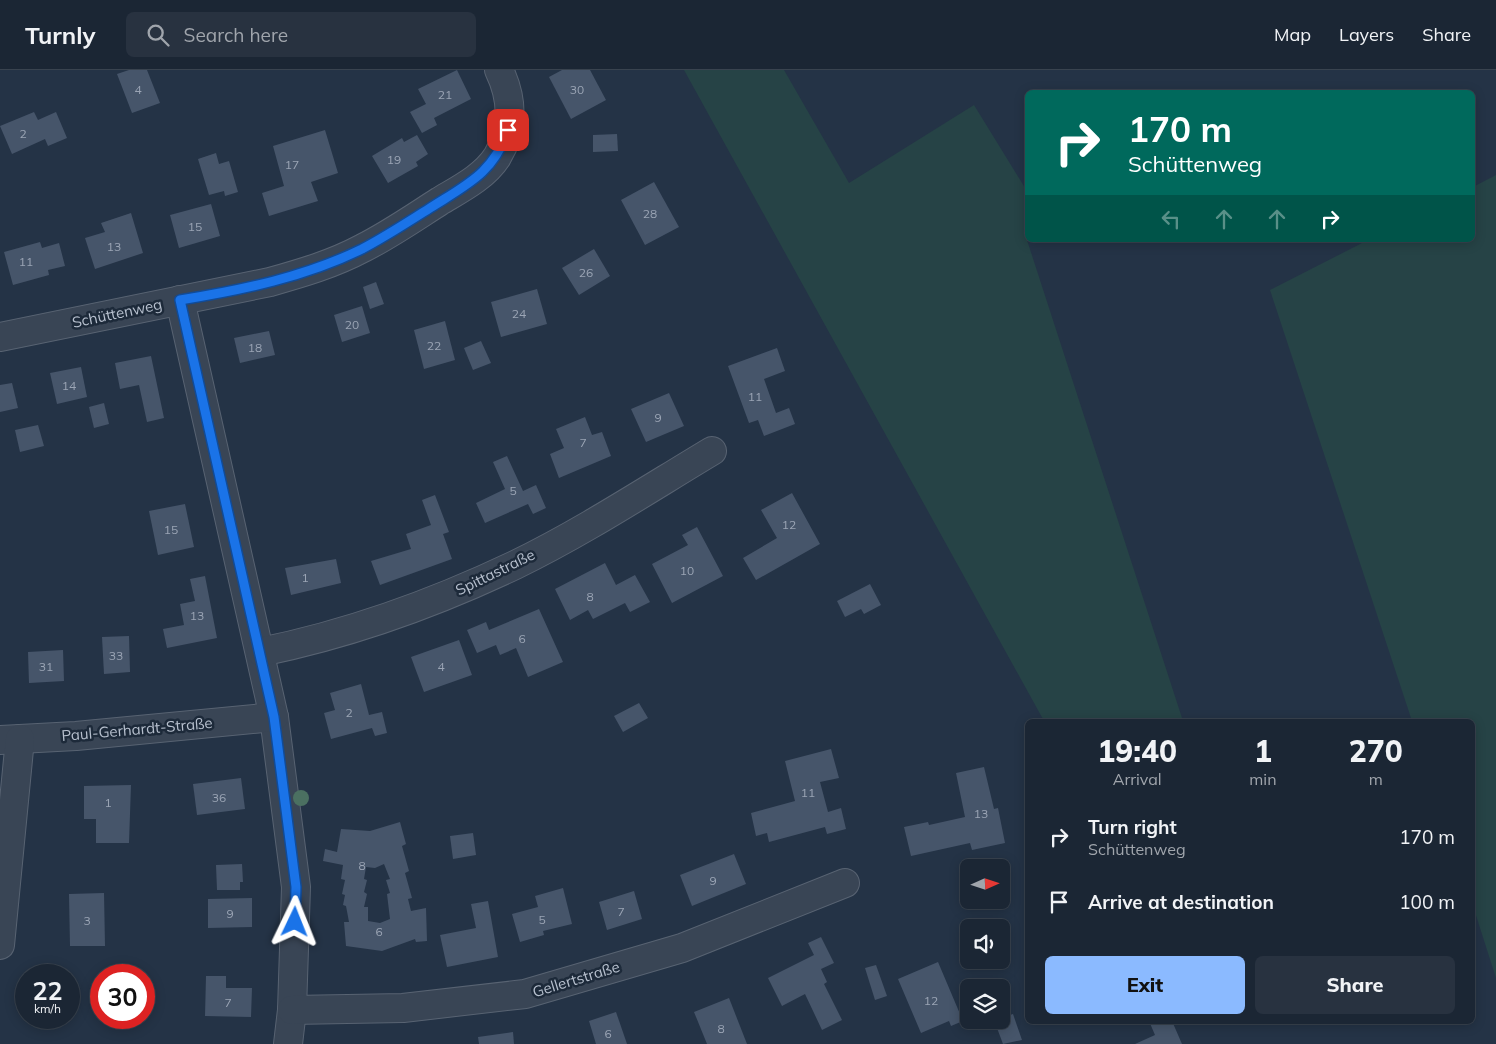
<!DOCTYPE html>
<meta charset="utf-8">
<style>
body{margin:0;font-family:Mulish,sans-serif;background:#283240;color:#f1f3f6;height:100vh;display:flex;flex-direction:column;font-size:19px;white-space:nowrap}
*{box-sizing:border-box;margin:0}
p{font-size:16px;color:#a0a5ac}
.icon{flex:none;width:28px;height:28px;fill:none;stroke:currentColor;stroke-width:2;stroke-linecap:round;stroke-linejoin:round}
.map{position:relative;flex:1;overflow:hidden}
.panel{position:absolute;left:1025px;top:649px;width:450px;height:305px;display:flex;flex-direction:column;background:#1b2634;border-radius:8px;box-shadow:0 2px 12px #0003,0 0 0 1px #39434f}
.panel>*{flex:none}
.banner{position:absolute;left:1025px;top:20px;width:450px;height:152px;border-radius:8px;box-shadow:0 2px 12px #0003,0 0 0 1px #39434f;background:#00695c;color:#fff;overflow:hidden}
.needle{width:32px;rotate:87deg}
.controls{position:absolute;left:960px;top:789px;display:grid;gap:10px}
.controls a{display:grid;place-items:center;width:50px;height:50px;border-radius:8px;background:#1b2634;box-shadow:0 2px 12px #0003,0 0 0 1px #39434f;font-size:25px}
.speed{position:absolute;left:15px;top:894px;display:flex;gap:10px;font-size:25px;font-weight:700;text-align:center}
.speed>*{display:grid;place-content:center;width:65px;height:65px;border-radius:50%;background:#1b2634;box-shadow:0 2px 12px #0003,0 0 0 1px #39434f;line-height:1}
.speed small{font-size:12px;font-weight:400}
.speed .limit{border:8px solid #d22;background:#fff;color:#111}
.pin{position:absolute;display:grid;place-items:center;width:42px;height:42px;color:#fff;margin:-21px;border-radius:10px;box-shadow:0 2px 8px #0006}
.me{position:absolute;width:55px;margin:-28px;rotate:2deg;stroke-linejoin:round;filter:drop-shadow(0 0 4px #0008)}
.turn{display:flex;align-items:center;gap:18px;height:105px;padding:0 20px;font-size:22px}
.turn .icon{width:65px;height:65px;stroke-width:2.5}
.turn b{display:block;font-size:35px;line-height:42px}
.lanes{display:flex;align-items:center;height:48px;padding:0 20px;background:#0003;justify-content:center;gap:25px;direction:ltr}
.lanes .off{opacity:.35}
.eta{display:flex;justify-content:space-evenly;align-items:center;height:85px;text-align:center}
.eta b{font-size:30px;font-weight:800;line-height:35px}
.primary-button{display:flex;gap:10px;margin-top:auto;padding:10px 20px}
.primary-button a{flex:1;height:58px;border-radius:8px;background:#8bbaff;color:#111;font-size:20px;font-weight:800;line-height:58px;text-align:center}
.primary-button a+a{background:#283240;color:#f1f3f6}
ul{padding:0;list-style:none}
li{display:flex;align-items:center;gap:15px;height:65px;padding:0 20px}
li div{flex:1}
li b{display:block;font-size:19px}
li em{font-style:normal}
header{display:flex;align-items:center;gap:30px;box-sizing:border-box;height:70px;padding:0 25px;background:#1b2634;border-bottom:1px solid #39434f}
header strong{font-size:24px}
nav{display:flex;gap:28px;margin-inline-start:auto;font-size:18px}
.search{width:350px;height:45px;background:#283240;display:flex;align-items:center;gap:12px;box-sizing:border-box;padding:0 18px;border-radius:8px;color:#a0a5ac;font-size:19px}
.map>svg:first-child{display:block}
</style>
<header>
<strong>Turnly</strong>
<div class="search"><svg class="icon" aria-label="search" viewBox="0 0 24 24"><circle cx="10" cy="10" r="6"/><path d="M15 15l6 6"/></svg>Search here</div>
<nav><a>Map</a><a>Layers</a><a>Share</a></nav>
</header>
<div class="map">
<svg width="1496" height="974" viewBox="0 0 1496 974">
<rect width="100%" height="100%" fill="#243346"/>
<g fill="#264346">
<path d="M 684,0 L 784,0 L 849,113 L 974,35 L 1027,121 L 1027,170 L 1183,651 L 1044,651 Z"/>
<path d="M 1496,105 L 1496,908 L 1473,836 L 1472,651 L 1412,651 L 1270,220 L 1368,170 L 1472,170 L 1473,117 Z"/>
</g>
<g fill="#46556a" fill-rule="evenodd">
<path d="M 129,0 L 147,0 L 160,33 L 132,43 L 117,4 Z"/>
<path d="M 457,0 L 471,29 L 434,48 L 437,55 L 422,63 L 410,42 L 426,34 L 418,19 Z"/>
<path d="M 562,0 L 590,0 L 606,30 L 571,49 L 549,7 Z"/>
<path d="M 34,42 L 38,50 L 56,42 L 67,68 L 48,76 L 45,69 L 12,84 L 0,56 Z"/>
<path d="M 325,60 L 338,103 L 311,112 L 318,131 L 269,146 L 262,123 L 284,116 L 273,76 Z"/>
<path d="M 617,64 L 618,81 L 593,82 L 593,65 Z"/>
<path d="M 417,65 L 428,84 L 416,92 L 418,96 L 388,113 L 372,86 L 402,68 L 404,72 Z"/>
<path d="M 216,83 L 219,94 L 229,91 L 238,122 L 225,126 L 224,121 L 209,125 L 198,89 Z"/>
<path d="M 654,112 L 679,157 L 645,175 L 621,130 Z"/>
<path d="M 211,134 L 220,166 L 179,178 L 170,145 Z"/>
<path d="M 131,143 L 143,183 L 95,199 L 85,168 L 105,162 L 101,153 Z"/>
<path d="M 40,172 L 42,178 L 59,173 L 65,196 L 48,200 L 49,205 L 13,215 L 4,182 Z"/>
<path d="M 594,179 L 610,206 L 579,225 L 562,198 Z"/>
<path d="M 376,212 L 384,234 L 370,239 L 363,217 Z"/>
<path d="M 537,219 L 547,254 L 501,267 L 491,232 Z"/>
<path d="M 362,236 L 370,263 L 342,272 L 334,245 Z"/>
<path d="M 445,251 L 455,290 L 424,299 L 414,260 Z"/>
<path d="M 269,261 L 275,285 L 240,293 L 234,268 Z"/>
<path d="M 481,271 L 491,293 L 473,300 L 464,278 Z"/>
<path d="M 777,278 L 785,301 L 764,309 L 776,343 L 789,338 L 795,354 L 764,366 L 758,350 L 749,353 L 728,296 Z"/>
<path d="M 151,286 L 164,348 L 147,352 L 139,315 L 120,319 L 115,293 Z"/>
<path d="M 81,297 L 87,327 L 57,334 L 50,303 Z"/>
<path d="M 12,313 L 18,338 L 0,342 L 0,315 Z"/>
<path d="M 669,323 L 684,356 L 646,372 L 631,339 Z"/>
<path d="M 104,333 L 109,354 L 94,358 L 89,337 Z"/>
<path d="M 585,347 L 592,365 L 602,362 L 611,386 L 559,408 L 550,384 L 564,378 L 556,359 Z"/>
<path d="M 38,355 L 44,376 L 20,382 L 15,360 Z"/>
<path d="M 507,386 L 523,421 L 536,415 L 546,438 L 533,444 L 528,434 L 485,453 L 476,433 L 505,419 L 493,392 Z"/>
<path d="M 792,423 L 820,474 L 756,510 L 743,488 L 777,468 L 761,440 Z"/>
<path d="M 435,425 L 449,462 L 443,464 L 452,489 L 380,515 L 371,491 L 411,479 L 406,464 L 431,455 L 422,430 Z"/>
<path d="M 185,434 L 194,477 L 158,485 L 149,441 Z"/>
<path d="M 697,457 L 723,506 L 672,533 L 652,494 L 688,475 L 682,465 Z"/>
<path d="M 336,489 L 341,513 L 291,525 L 285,498 Z"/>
<path d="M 605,493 L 616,515 L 635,505 L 650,532 L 630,542 L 625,533 L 593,549 L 588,540 L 570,550 L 555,519 Z"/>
<path d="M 205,506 L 217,568 L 167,578 L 163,559 L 184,555 L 180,534 L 195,531 L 190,509 Z"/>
<path d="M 870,514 L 881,535 L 864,544 L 861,539 L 845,547 L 837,531 Z"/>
<path d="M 539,539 L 563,592 L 528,607 L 516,578 L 500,585 L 496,575 L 477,583 L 467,560 L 486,552 L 489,560 Z"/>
<path d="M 129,566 L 130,602 L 104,604 L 102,567 Z"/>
<path d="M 459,570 L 472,605 L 424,622 L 411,587 Z"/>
<path d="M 63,580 L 64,611 L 29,613 L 28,582 Z"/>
<path d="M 361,614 L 369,645 L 382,642 L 387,663 L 375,666 L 372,658 L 331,669 L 324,643 L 335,640 L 330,623 Z"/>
<path d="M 639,633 L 648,648 L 623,662 L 614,646 Z"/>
<path d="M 831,679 L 839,708 L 820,712 L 828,742 L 841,738 L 846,759 L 827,764 L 825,757 L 769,772 L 767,763 L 756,766 L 751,743 L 795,731 L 785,691 Z"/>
<path d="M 984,697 L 994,739 L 998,738 L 1005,773 L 972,780 L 970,773 L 911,786 L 904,757 L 928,752 L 929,755 L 965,747 L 956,703 Z"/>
<path d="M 241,708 L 245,739 L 197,745 L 193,714 Z"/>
<path d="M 131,715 L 129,773 L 96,773 L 96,749 L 84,749 L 84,716 Z"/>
<path d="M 400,752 L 406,774 L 402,776 L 409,801 L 405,803 L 412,828 L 408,829 L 411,841 L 426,838 L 427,871 L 416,872 L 415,869 L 382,881 L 346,876 L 344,852 L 349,852 L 346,836 L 343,835 L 345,825 L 342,824 L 345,810 L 341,809 L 343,795 L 323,791 L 325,779 L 337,782 L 341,759 L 370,761 ZM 384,794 L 390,809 L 386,810 L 390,823 L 387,824 L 390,849 L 380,853 L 368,851 L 368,837 L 364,837 L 367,824 L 364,822 L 367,810 L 364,809 L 366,797 L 375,798 Z"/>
<path d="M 473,763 L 476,785 L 453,789 L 450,766 Z"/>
<path d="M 734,784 L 746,814 L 692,836 L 680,805 Z"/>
<path d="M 242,794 L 243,812 L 240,812 L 240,820 L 217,820 L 216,795 Z"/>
<path d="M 563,818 L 572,854 L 543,861 L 544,865 L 520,872 L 512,844 L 538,837 L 535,826 Z"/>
<path d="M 634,821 L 642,849 L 607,860 L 599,832 Z"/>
<path d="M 104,823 L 105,876 L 70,876 L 69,824 Z"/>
<path d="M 252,828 L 252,857 L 208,858 L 208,829 Z"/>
<path d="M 488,831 L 498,887 L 447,897 L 440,865 L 476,858 L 471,834 Z"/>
<path d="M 821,867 L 834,893 L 821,899 L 827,912 L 824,914 L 842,950 L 822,960 L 805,924 L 782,936 L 768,908 L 814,885 L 808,873 Z"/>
<path d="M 938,892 L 963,951 L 951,956 L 949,951 L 921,963 L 898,909 Z"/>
<path d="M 876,895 L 887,926 L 875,930 L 865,898 Z"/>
<path d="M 206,906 L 226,906 L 226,918 L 252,918 L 251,947 L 205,946 Z"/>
<path d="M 729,928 L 747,974 L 707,974 L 694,942 Z"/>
<path d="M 616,942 L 627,974 L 596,974 L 589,951 Z"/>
<path d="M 1013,944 L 1022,970 L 1003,974 L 994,950 L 1001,950 L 1001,948 Z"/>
<path d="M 1149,951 L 1172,951 L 1182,974 L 1135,974 L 1155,965 Z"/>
<path d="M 513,962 L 514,974 L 479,974 L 478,967 Z"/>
</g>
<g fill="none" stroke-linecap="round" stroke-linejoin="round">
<defs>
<g id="minor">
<path d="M 180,230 L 274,647 L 296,817 L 292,940 L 288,974"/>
<path d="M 0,267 L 270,212 C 302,203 333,194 363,178 C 389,165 415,147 440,131 C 460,119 484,107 497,87 C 514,59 513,29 499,0"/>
<path d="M 261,582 C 349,564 433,534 515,495 C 583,462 647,420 712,381"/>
<path d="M 0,670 L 76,666 L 274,647"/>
<path d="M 0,875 L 20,669"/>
<path d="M 292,940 L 403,938 L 525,924 L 682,878 L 845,813"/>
</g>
</defs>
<use href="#minor" stroke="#586372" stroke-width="30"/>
<use href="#minor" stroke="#394555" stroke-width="28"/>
</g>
<circle fill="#4b7061" cx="301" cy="728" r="8"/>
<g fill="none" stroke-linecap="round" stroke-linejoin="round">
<defs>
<path id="route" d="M 295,852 L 296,817 L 274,647 L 180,230 C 242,220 305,207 362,179 C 385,167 408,152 430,138 C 466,115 494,103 508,60"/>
</defs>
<use href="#route" stroke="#114b97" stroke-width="12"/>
<use href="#route" stroke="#1a73e8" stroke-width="9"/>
</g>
<g text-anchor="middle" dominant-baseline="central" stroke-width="5" stroke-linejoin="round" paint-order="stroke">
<g font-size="12" fill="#9ba5b5">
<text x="138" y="19">4</text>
<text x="577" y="19">30</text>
<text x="445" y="24">21</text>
<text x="23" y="63">2</text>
<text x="394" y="89">19</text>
<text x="292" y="94">17</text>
<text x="650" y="143">28</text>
<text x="195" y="156">15</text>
<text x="114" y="176">13</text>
<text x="26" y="191">11</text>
<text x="586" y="202">26</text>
<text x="519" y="243">24</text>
<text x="352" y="254">20</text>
<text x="434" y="275">22</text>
<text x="255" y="277">18</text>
<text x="69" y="315">14</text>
<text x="755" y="326">11</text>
<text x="658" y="347">9</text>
<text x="583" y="372">7</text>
<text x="513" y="420">5</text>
<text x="789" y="454">12</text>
<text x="171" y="459">15</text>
<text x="687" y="500">10</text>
<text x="305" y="507">1</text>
<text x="590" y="526">8</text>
<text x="197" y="545">13</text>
<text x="522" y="568">6</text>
<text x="116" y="585">33</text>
<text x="46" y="596">31</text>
<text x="441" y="596">4</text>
<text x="349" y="642">2</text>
<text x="808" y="722">11</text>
<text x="219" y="727">36</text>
<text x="108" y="732">1</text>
<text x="981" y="743">13</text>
<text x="362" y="795">8</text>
<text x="713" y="810">9</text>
<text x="621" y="841">7</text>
<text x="230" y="843">9</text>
<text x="542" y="849">5</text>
<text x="87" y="850">3</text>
<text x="379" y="861">6</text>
<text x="931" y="930">12</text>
<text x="228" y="932">7</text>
<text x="721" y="958">8</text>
<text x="608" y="963">6</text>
</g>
<g font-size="15" fill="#b7c0ce" stroke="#1d2a3a">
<text transform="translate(117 243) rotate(-12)">Schüttenweg</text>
<text transform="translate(495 502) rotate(-26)">Spittastraße</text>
<text transform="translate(137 659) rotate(-5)">Paul-Gerhardt-Straße</text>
<text transform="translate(576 909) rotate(-17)">Gellertstraße</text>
</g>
</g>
</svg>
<div class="controls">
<a><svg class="needle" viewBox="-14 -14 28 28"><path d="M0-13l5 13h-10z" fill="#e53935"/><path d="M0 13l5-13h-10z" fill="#a0a5ac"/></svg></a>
<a><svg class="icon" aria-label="sound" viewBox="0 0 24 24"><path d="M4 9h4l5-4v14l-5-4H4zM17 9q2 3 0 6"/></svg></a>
<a><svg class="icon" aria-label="layers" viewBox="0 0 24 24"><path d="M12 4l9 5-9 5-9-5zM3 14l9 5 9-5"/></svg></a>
</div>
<div class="speed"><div>22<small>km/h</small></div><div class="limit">30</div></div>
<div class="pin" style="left:508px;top:60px;background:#d93025"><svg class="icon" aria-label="arrive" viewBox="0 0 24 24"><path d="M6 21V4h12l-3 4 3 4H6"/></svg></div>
<svg class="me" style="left:295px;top:852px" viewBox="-20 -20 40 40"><path d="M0-17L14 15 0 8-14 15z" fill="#1a73e8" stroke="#fff" stroke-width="4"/></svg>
<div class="banner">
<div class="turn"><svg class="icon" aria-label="right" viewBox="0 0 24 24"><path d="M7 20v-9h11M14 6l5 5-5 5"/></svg><div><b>170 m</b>Schüttenweg</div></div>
<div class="lanes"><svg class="icon off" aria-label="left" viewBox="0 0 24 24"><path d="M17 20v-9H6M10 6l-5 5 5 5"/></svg><svg class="icon off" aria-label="ahead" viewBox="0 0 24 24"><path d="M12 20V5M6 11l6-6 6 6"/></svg><svg class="icon off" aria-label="ahead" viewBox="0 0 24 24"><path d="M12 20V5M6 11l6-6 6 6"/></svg><svg class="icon" aria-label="right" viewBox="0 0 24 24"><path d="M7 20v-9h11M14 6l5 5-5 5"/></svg></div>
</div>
<section class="panel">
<div class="eta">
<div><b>19:40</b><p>Arrival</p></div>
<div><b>1</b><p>min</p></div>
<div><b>270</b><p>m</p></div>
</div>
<ul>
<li><svg class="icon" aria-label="right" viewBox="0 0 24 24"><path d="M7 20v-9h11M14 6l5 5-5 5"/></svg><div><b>Turn right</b><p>Schüttenweg</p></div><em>170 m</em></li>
<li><svg class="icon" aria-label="arrive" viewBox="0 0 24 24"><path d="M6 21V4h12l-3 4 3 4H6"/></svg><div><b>Arrive at destination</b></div><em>100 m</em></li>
</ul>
<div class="primary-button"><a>Exit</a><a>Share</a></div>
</section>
</div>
